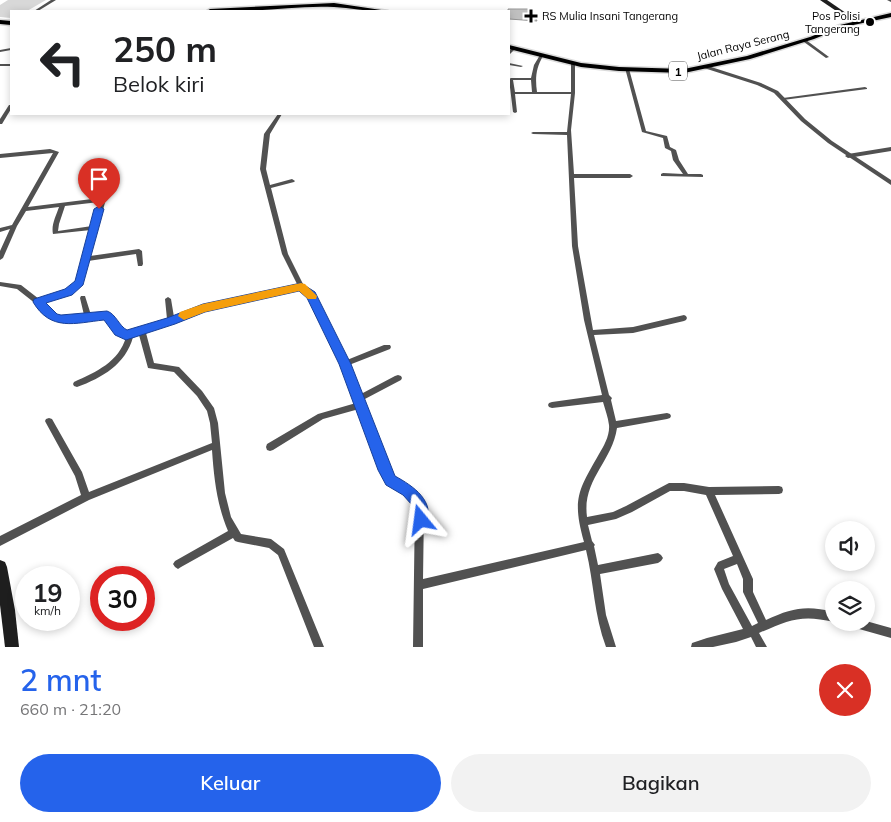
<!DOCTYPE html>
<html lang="id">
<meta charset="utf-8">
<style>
body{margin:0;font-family:Mulish,sans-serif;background:#f2f2f2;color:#202124;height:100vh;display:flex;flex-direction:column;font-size:19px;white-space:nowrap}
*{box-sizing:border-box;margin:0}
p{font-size:16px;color:#757577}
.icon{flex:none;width:28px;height:28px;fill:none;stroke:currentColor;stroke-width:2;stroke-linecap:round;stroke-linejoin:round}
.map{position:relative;height:647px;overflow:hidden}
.panel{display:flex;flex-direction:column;background:#fff;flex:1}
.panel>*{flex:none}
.guide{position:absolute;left:10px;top:10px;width:500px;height:105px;border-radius:0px;box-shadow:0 2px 8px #0003;background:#fff;color:#202124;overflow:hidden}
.fabs{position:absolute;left:825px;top:521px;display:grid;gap:10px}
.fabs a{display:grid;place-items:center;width:50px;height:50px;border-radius:50%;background:#fff;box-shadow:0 2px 8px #0003;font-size:25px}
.speed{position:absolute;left:15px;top:566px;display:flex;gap:10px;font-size:25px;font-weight:700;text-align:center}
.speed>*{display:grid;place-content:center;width:65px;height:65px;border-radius:50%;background:#fff;box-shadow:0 2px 8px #0003;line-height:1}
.speed small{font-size:12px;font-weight:400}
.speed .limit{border:8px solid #d22;background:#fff;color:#111}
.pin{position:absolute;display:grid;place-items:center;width:42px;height:42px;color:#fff;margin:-51px -21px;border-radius:50% 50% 50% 0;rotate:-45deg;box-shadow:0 0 5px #0007}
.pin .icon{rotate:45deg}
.me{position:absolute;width:55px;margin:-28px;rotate:344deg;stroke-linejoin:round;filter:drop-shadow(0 0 4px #0008)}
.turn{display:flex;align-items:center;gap:18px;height:105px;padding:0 20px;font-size:22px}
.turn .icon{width:65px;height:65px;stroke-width:2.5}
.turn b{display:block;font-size:35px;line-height:42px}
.round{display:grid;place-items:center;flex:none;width:52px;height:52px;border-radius:26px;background:#f2f2f2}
.summary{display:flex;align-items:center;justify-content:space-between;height:85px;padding:0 20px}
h1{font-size:30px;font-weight:600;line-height:38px;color:#2563eb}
.action{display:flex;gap:10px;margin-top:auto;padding:10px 20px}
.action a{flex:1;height:58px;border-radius:30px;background:#2563eb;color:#fff;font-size:20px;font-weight:600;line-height:58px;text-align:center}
.action a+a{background:#f2f2f2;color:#202124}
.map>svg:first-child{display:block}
</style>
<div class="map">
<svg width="891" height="647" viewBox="0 0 891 647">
<rect width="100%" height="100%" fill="#fff"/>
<path fill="#d8d8d8" d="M 8,0 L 46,0 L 27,11 L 11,11 L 11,18 L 0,17 L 0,5 Z"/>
<path fill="#c0c0c0" stroke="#959595" d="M 508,9 L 532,9 L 537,21 L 509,19 Z"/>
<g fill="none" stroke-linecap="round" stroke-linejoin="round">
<defs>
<g id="trunk">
<path d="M 334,3 L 388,11 C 370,12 352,8 334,7 C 292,5 249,14 207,11 L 210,9 Z"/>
<path d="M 891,13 L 891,17 L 844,27 L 814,39 L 750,59 L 684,73 L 619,71 L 581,67 L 509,49 L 509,45 L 581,63 L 619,67 L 684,69 L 747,56 L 810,37 L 840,25 Z"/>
<path d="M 0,20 L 11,21 L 11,25 L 0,24 Z"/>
</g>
</defs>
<use href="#trunk" stroke="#dbdbdb" stroke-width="3"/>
<g fill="#515151" fill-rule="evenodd">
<path d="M 51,0 L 56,0 L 38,11 L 34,11 Z"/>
<path d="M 887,0 L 891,0 L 891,2 Z"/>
<path d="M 804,40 L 806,40 L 829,57 L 826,58 L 804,42 Z"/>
<path d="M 513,47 L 516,48 L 510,54 L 509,54 L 509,51 Z"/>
<path d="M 11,48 L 11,50 L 0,52 L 0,50 Z"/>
<path d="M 540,55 L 543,56 C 536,68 535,78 537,92 L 571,92 L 571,63 L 573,62 L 575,63 L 575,93 L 571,130 L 574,174 L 630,174 L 633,176 L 630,178 L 574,178 L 578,246 L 593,330 L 633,327 L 684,315 L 686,316 L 687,318 L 686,320 L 684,321 L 633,333 L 594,335 L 609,395 L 612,398 L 611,400 L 616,421 L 667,413 L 670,414 L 671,416 L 670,418 L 667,419 L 617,428 C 612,462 582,480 587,517 L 613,512 L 626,506 L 669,483 L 684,483 L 709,487 L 779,486 L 782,487 L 783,490 L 782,493 L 779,494 L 715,495 L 753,579 L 753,592 L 766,620 C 792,608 806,605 834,612 L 834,622 C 801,614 789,620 759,633 L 767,647 L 756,647 L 751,637 L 736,642 L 713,647 L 691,647 L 692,643 L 707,638 L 743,629 L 722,589 L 714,569 L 718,562 L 733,556 L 706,495 L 684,491 L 670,491 L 632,512 L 616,519 L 588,525 L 592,541 L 595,545 L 594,546 L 598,565 L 658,553 L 661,555 L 663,558 L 661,561 L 658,563 L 600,574 L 606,615 L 616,647 L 606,647 C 594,615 594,583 586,550 L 423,589 L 423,647 L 413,647 L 415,504 L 410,498 L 388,484 L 359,409 L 323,419 L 273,450 L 270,451 L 267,450 L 266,447 L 267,444 L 318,414 L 356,403 L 341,364 L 309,297 L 300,289 L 204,310 L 146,333 L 154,363 L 179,367 L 202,391 L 214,408 L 218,423 L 225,493 L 231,517 L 241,534 L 271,539 L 284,549 L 324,647 L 314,647 L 278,555 L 269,548 L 238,542 L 235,541 L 233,538 L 181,567 L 178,569 L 175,567 L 173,564 L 175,561 L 228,531 C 217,505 214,479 212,450 L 89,500 L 0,546 L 0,536 L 81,495 L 75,476 L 46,423 L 45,421 L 46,419 L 49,418 L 52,419 L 82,472 L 89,492 L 212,443 L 210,423 L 207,411 L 197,396 L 174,372 L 148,368 L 139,335 L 133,337 C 126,364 102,378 77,387 L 74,386 L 73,384 L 74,382 C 96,372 119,362 126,337 L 120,336 L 105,319 L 61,323 L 51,319 L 36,304 L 17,289 L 0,286 L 0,282 L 21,285 L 39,299 L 67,290 L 76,281 L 91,230 L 53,234 C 51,225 56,216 59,207 L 26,211 L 17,226 L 3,258 L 0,260 L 0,251 L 10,229 L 0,232 L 0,228 L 12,225 L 53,153 L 0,158 L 0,154 L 50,149 L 59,152 L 28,207 L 100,198 L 103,191 L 107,191 L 108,192 L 90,256 L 139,249 L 142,251 L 143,264 L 142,266 L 138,266 L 136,254 L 88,261 L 82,282 L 71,294 L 43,303 L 55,315 L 61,317 L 84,315 L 80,298 L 81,296 L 85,296 L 91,315 L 109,314 L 124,331 C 139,333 154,324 167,319 L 165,299 L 168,297 L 171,299 L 174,317 L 203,305 L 297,284 L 282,254 L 260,169 L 264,134 L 278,114 L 282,114 L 270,134 L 266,169 L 270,185 L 292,179 L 295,181 L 294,182 L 271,188 L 288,254 L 303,284 L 315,295 L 347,360 L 384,345 L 390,345 L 391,347 L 390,349 L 349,365 L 361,394 L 395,376 L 398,375 L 401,376 L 402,378 L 401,380 L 363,400 L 394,478 L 416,492 L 422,499 L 424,509 L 423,579 L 584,542 C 572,499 578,491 599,454 C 604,446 610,435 609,425 C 608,417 605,409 603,402 L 552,408 L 549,407 L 548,405 L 549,403 L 552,402 L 602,395 L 584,320 L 572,246 L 567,135 L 533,134 L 531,133 L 533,132 L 567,132 L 571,94 L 515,94 L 517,112 L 515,113 L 513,112 L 509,79 L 511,78 L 531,78 L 534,65 ZM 513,80 L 531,80 L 532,92 L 515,92 ZM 99,202 L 92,226 L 58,231 L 59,224 L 65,206 ZM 737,564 L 743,579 L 743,592 L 758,623 L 752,626 L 729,584 L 724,569 Z"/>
<path d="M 509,63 L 523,66 L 521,67 L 509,65 Z"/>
<rect x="0" y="64" width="11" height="2"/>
<path d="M 625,68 L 629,69 L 646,131 L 667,136 L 670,147 L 676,150 L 679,160 L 688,174 L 701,174 L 703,175 L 703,177 L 661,176 L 661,174 L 663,173 L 683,174 L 673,160 L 671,151 L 665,148 L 663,138 L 642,132 Z"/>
<path d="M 865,87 L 867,88 L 867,89 L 783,100 L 781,99 L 783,98 Z"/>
<path d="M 9,105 L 11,105 L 11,109 L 2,124 L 0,124 L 0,119 Z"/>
<path d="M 891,147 L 891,151 L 848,158 L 845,156 L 848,154 Z"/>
<path d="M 866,621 L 891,628 L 891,638 L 852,627 L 849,625 L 847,622 L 866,622 Z"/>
</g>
<path fill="#515151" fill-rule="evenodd" d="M 704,66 L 708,66 L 761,83 L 778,91 L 805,119 L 832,141 L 891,180 L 891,185 L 828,143 L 801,121 L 774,93 L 757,85 L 704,68 Z"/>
<g fill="#1e1e1e" fill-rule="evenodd">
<path d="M 820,0 L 827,0 L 859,22 L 854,23 Z"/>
<path d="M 0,560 L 5,562 L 7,567 L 15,610 L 19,647 L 5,647 L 0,605 Z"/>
</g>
<use href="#trunk" fill="#000" fill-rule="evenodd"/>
</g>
<path fill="#2563eb" stroke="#184099" d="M 99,206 L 104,209 L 83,285 L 72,295 L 46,303 L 57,314 L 61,315 L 107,311 C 116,314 119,326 127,330 L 167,318 L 203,304 L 301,283 L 315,292 L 351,364 L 395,476 C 413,486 436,501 426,525 L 421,527 L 416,525 L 412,505 L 403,495 L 386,485 L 378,470 L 339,364 L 307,298 L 299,291 L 205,312 L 175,324 L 126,340 L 115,335 L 104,320 C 75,323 51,332 33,302 L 34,299 L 65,289 L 75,281 L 94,209 Z"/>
<path fill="#f59e0b" d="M 301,283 L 305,284 L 317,296 L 316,299 L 308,299 L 299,291 L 205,312 L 184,320 L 178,316 L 180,312 L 203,304 Z"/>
<g fill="#000" stroke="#fff" stroke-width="2">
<path d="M528.5 8.5h5v5h5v5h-5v5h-5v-5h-5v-5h5z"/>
<circle cx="870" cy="22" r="5"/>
</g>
<g text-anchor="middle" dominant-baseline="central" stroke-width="4" stroke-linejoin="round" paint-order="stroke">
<g font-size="11" fill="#000" stroke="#fff" text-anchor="start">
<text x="542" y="16">RS Mulia Insani Tangerang</text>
<text x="860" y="16" text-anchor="end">Pos Polisi<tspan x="860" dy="13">Tangerang</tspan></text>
</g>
<g font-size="11" fill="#000" stroke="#fff">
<text transform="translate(743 45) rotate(-14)">Jalan Raya Serang</text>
</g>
<rect fill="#fff" stroke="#4c4c4c" stroke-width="1" x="669" y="61.5" width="18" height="19" rx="4"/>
<g font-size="12" font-weight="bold" fill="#000">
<text x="678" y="71">1</text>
</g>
</g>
</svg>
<div class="fabs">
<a><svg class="icon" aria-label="sound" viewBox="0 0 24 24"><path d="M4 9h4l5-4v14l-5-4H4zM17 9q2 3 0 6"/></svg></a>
<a><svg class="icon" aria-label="layers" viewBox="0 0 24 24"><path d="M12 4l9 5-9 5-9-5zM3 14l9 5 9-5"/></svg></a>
</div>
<div class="speed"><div>19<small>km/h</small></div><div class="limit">30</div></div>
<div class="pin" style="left:99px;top:209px;background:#d93025"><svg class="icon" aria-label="arrive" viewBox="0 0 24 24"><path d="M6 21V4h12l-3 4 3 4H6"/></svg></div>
<svg class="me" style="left:421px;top:520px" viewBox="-20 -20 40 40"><path d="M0-17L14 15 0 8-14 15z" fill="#2563eb" stroke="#fff" stroke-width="4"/></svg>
<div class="guide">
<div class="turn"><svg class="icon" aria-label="left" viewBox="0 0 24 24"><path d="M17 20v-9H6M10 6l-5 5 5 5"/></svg><div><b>250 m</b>Belok kiri</div></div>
</div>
</div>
<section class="panel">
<div class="summary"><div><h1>2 mnt</h1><p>660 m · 21:20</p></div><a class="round" style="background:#d93025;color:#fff"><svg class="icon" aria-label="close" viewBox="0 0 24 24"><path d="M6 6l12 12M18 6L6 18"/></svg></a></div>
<div class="action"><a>Keluar</a><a>Bagikan</a></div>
</section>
